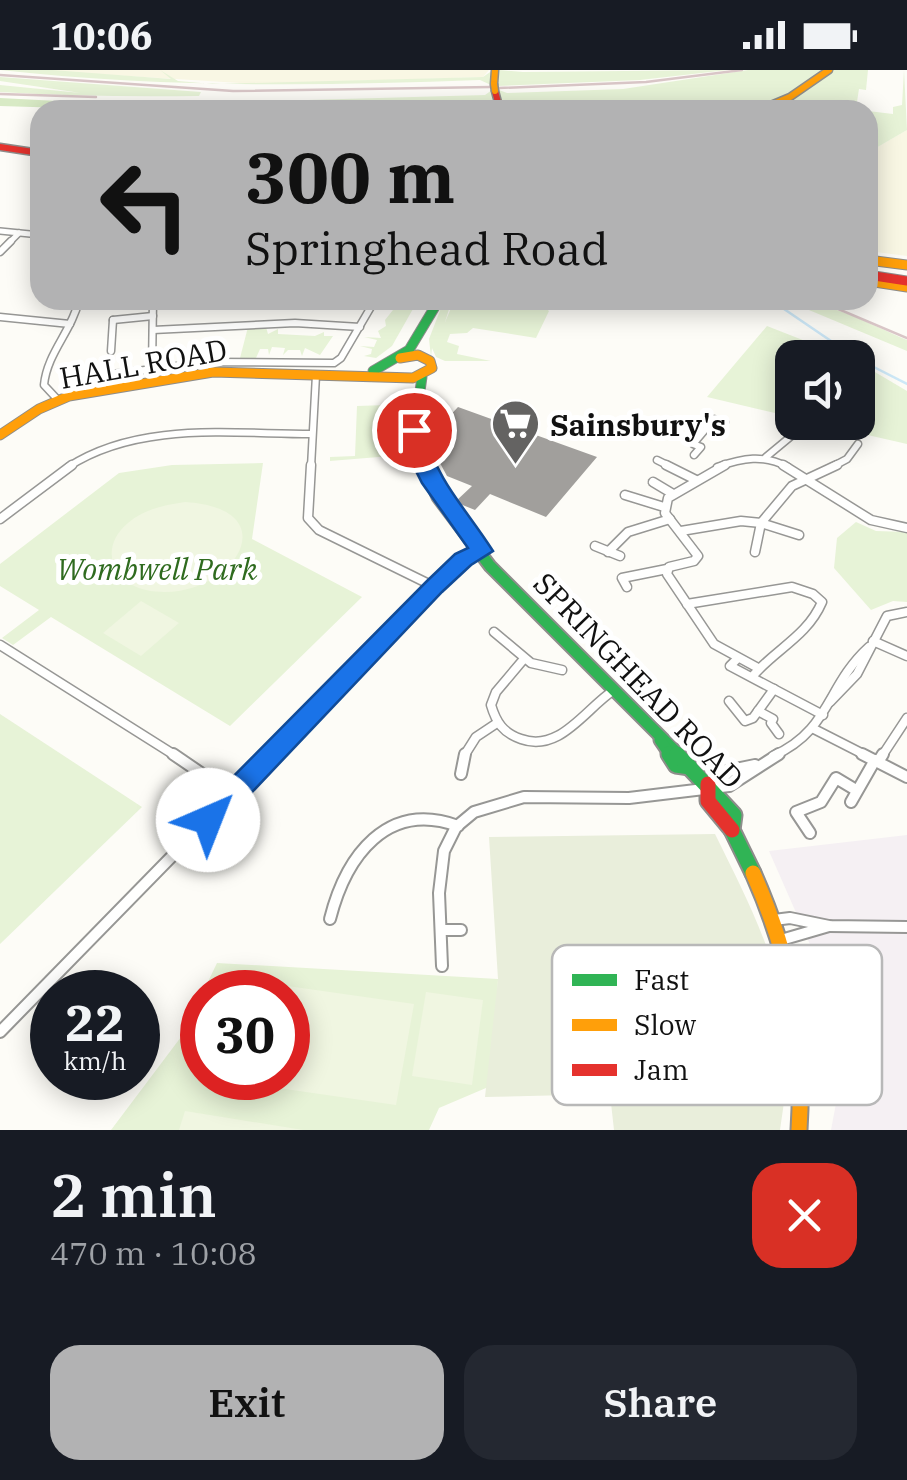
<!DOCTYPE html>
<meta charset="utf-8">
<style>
body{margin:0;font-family:"IBM Plex Serif",serif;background:#242831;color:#f1f3f6;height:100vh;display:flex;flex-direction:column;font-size:38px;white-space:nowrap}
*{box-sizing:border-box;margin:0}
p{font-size:32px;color:#9ea1a6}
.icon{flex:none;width:55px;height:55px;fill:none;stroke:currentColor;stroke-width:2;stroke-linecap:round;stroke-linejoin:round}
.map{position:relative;height:1060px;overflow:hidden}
.sheet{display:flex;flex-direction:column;background:#171b24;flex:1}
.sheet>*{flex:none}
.top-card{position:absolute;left:30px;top:30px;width:848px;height:210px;border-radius:30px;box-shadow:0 5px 25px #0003;background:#b2b2b3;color:#111;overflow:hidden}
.controls{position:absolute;left:775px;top:270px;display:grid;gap:20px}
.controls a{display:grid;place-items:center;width:100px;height:100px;border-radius:20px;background:#171b24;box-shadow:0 5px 25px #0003;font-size:50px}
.speed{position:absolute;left:30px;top:900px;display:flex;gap:20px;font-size:50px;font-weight:700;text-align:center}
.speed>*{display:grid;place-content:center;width:130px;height:130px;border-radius:50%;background:#171b24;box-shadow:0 5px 25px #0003;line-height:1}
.speed small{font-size:25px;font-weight:400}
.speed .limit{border:15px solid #d22;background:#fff;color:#111}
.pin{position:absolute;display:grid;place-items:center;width:85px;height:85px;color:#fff;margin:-42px;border:5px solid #fff;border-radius:50%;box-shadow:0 2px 10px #0007}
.me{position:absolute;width:110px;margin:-55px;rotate:44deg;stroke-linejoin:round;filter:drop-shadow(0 0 8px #0008)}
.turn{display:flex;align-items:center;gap:35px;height:210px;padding:0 50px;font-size:45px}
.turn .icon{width:130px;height:130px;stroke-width:2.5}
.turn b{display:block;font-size:70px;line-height:85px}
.round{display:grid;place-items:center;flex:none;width:105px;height:105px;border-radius:30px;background:#242831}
.overview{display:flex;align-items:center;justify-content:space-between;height:170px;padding:0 50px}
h1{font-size:60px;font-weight:600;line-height:75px}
.cta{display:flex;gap:20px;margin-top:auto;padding:20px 50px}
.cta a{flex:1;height:115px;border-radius:30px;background:#b2b2b3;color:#111;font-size:40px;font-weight:600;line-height:115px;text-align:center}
.cta a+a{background:#242831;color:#f1f3f6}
.status{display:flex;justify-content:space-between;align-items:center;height:70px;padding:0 50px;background:#171b24;direction:ltr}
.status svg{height:28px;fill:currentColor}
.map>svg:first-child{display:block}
</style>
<div class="status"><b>10:06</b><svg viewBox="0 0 49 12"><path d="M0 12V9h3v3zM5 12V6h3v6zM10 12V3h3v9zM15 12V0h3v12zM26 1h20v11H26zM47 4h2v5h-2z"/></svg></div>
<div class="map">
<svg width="907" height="1060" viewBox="0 0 907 1060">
<rect width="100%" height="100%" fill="#fdfcf7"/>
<path fill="#f5f0f3" d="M 907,765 L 907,1060 L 831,1060 L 837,1028 L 823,904 L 769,781 Z"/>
<g fill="#f9f7e4">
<path d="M 31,0 L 489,0 L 483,7 L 258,14 Z"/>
<path d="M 907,60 L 907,186 L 868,181 L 868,97 L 876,78 Z"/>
</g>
<g fill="#e7f3d7">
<path d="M 0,0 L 52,0 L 171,9 L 160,0 L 178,11 L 212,14 L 483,7 L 493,0 L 491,15 L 480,10 C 318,16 161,18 0,0 Z"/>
<path d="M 499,0 L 523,2 L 728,0 L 640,10 L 498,16 Z"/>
<path d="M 748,0 L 827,0 L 786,28 L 756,40 L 504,40 L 499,20 L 507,23 L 623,19 Z"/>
<path d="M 832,0 L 868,0 L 866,20 L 859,19 L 856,38 L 865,40 L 764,40 Z"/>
<path d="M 904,0 L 907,60 L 876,78 L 868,103 L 868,41 L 893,44 L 893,37 L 902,35 Z"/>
<path d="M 0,7 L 201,22 L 199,26 C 133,27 66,26 0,22 L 0,15 L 81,23 L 0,11 Z"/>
<path d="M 492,20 L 493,40 L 343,40 L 342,32 L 284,33 L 281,40 L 238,40 L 202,33 L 485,25 Z"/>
<path d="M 401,230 L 418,230 L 392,276 L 376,288 L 364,286 L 371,284 L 372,279 L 360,276 L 374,277 L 377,270 L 364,267 L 381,268 L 378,261 L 386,256 L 385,250 Z"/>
<path d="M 473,230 C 496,230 534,226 549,241 L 536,268 L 473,258 L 467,263 L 450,264 L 447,272 L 459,276 L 457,284 L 491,291 L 445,291 L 436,287 L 432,278 L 431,287 L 429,269 L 441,238 L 450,236 L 445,252 L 452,236 Z"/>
<path d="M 785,230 C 827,230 869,254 907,270 L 907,281 Z"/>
<path d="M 767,256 L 846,287 L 792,288 L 792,347 L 707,327 Z"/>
<path d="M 248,257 L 266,257 L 268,264 L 278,259 L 278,264 L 315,266 L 324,262 L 324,266 L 333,266 L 320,285 L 305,278 L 302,286 L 300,280 L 288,280 L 283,285 L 285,278 L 272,277 L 269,285 L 268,279 L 260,279 L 256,288 L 240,288 Z"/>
<path d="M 858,292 L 907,321 L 907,374 L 815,353 L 858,352 Z"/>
<path d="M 387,335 L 384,339 L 387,347 L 383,351 L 387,354 L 382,356 L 384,369 L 381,370 L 383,378 L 390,378 L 391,386 L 330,391 L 330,387 L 355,386 L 357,336 Z"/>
<path d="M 263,393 L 252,469 L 362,527 L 230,656 L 51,547 L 13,575 L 2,568 L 39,540 L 0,516 L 0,494 L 119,403 L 172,395 Z"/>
<path d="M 856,452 L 876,461 L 907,462 L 907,532 L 893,531 L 871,540 L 834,498 L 837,468 Z"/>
<path d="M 0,644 L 142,737 L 0,874 Z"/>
<path d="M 217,893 L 498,909 L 493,1015 L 439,1038 L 429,1060 L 111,1060 L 184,963 L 202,924 L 202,1008 L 288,1008 L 288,922 L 203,922 Z"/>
</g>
<path fill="#d8eac5" d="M 0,28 L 116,34 L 130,40 L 0,36 Z"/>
<path fill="#e9eedb" d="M 715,764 C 748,831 784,898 788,975 C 789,1003 784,1032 780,1060 L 614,1060 L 610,1024 L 485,1027 L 498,909 L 489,767 Z"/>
<g fill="#f0f6e1">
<path d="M 185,432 C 296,439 226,537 146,520 C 111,512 99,477 128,453 C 144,439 165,435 185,432 Z"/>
<path d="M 141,531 L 179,553 L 141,586 L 103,563 Z"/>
<path d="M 238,909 L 414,934 L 396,1035 L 209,1008 L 288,1008 L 288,922 L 234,922 Z"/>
<path d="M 426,922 L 483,930 L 472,1015 L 412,1006 Z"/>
<path d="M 185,1041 L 303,1060 L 179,1060 Z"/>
</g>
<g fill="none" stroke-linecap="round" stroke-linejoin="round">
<g stroke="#cde8f7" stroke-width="2.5">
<path d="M 784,239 L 856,288"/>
<path d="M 858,289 L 907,314"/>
</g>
</g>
<path fill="#a19f9c" d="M 458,337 L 597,387 L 546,447 L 490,424 L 475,440 L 455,432 L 472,416 L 447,406 L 434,382 L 454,361 L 440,356 Z"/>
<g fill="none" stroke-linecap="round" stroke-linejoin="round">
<defs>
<g id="street-far3">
<path d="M 0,161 L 40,165"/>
<path d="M 8,174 L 19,163"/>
</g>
<g id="street-far2">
<path d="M 0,182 L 11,171"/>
<path d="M 79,234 L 111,230"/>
<path d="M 0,247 L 70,254"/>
<path d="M 113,250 L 153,246"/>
<path d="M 153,260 L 295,253 L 360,257"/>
<path d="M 111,281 L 113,250"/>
<path d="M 152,299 L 153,230"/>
<path d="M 88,307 L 210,292 L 334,293 L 341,288 L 375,230"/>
<path d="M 58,330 L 44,315 C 47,283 72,261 79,230"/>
<path d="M 694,385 L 701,377 L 693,374 L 714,349 L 725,352"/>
<path d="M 766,387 L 801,358"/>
<path d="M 657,390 L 671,397"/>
<path d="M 68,397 C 139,351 231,364 311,364"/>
<path d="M 311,397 L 316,305"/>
<path d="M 717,397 C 743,388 763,384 788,397"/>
<path d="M 832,397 L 847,389 L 858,374"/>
</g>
<g id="street-far1">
<path d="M 311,395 L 308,448 L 319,460 L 435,517"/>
<path d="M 666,395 L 696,410"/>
<path d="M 725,395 L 668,428 L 665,443 L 698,486 L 694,491 L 669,497 L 667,504 L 714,574 L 758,598"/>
<path d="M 783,395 L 871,450 L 907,458"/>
<path d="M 653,412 L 673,424"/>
<path d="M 625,425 L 664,437"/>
<path d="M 0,449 L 72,395"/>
<path d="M 681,461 L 741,451 L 761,453 L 792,416 L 837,395"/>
<path d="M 595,476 L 620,486"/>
<path d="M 608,482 L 628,462 L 670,449"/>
<path d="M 755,482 L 761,453 L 799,465"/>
<path d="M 627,517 L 622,508 L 667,499"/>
<path d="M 687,534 L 792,517 L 813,524 L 822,532 C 807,567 774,580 752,607"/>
<path d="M 494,562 L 531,593 L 562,600"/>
<path d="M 873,571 L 907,586"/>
<path d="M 0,575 L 176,686"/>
<path d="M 738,588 L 730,596 L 823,645"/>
<path d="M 523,590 L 496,622 L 491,635 C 496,652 503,663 521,669 C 560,683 585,639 614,620"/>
<path d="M 729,631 L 745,651 L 753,648 L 774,619"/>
<path d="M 830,632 L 857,604 L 887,546 L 907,542"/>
<path d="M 758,641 L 773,649 L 771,653 L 779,664"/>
<path d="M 814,659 L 867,686"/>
<path d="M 269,686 L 435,517 L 463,490 L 482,481"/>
<path d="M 464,686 L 476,667 L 497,653"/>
<path d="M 773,686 C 831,660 826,616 869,577"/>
<path d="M 882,686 L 907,648"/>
</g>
<g id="street">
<path d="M 173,684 L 233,725"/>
<path d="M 862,684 L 907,707"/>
<path d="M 878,692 L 883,684"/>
<path d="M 461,704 L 465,684"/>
<path d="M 708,714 L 716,703 L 755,695"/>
<path d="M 851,732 L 875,690"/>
<path d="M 810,763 L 796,742 L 821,732 L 836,708 L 856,720"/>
<path d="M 330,849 C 346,786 387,730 458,756"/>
<path d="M 774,850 L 790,848 L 829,856 L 907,857"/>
<path d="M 442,860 L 461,860"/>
<path d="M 781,870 L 829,856"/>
<path d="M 442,896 L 439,823 L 444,781 L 456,757 L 474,742 L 524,727 L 629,728 L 729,716 L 779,684"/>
<path d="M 0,962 L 272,684"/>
</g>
<g id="fast-far2">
<path d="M 373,301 L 409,280 L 439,230"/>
<path d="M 422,307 L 416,349 L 425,397"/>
</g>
<g id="fast-far1">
<path d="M 424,395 L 438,427 L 490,496 L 680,686"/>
<path d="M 660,670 L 671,686"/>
</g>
<g id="fast">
<path d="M 669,684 L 676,695 L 690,697"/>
<path d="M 677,684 L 734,745 L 732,760 L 753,803"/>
</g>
<g id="slow-far2">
<path d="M 494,14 L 495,0"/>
<path d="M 759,40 L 790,27 L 829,0"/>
</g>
<g id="slow-far1">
<path d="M 868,190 L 907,195"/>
<path d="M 868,211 L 907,217"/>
<path d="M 0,365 L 39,339 L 69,326 L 213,302 L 413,308 L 432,298 L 430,291 L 418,285 L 400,288"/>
</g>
<path id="slow" d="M 753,803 C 792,891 805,964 799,1060"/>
<g id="jam-far2">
<path d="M 495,21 L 500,40"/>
<path d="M 0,77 L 40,83"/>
</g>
<path id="jam-far1" d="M 868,205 L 907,211"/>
<path id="jam" d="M 708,714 L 708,731 L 732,760"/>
</defs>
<use href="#street-far3" stroke="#979795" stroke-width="8"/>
<use href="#street-far2" stroke="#979795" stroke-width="9"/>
<use href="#street-far1" stroke="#979795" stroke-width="11"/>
<use href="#street" stroke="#979795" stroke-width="14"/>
<use href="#fast-far2" stroke="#8e8d8b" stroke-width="11"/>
<use href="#fast-far1" stroke="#8e8d8b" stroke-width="15"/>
<use href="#fast" stroke="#8e8d8b" stroke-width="19"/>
<use href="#slow-far2" stroke="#8e8d8b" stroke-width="9"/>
<use href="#slow-far1" stroke="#8e8d8b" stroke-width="11"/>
<use href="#slow" stroke="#8e8d8b" stroke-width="19"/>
<use href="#jam-far2" stroke="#8e8d8b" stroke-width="9"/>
<use href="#jam-far1" stroke="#8e8d8b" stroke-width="11"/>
<use href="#jam" stroke="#8e8d8b" stroke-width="19"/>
<use href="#street-far3" stroke="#fffffe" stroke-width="5"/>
<use href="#street-far2" stroke="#fffffe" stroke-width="6"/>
<use href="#street-far1" stroke="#fffffe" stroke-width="8"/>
<use href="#street" stroke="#fffffe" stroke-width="10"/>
<use href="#fast-far2" stroke="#30b455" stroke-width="9"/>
<use href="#fast-far1" stroke="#30b455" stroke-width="11"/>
<use href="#fast" stroke="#30b455" stroke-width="15"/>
<use href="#slow-far2" stroke="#ff9f0a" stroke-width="6"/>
<use href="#slow-far1" stroke="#ff9f0a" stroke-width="9"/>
<use href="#slow" stroke="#ff9f0a" stroke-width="15"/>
<use href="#jam-far2" stroke="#e5322d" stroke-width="6"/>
<use href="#jam-far1" stroke="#e5322d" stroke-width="9"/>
<use href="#jam" stroke="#e5322d" stroke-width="15"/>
<g stroke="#d9c6c7" stroke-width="2.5">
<path d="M 0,5 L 233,21 L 491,17"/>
<path d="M 499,18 L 646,12 L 742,0"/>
<path d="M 0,24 L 96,27"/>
<path d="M 136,32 L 185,40"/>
<path d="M 817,230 L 907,268"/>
</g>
<defs>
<path id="slow-bridge" d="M 494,14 L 495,21"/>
</defs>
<use href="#slow-bridge" stroke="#8e8d8b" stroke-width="9" stroke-linecap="butt"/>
<use href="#slow-bridge" stroke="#ff9f0a" stroke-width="6"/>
</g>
<path fill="#1a73e8" stroke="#114b97" stroke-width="2.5" d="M 414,354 L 424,360 C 437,412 465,437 493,481 L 471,495 L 442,522 L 218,758 L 208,762 L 198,758 L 194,750 L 198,742 L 427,511 L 455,484 L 468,478 L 422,413 L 412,393 L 404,360 Z"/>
<defs>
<symbol id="supermarket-pin" viewBox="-11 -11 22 30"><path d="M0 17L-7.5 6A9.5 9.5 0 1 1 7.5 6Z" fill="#646362" stroke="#fff"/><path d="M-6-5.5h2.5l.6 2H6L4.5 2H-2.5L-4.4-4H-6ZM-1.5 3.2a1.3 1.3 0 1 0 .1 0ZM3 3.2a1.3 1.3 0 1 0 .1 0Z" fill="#fff"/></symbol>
</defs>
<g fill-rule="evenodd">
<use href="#supermarket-pin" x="488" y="326" width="55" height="75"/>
</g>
<g text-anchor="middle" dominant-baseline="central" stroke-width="10" stroke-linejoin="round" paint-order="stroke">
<g font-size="30" fill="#111" stroke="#fff">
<text transform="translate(143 293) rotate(-10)">HALL ROAD</text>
<text transform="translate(639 610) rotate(46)">SPRINGHEAD ROAD</text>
</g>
<g font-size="30" font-weight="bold" fill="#111" stroke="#fff" text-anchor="start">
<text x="550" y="354">Sainsbury's</text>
</g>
<g font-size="30" font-style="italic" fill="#2f6b1f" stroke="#fff">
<text x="157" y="498">Wombwell Park</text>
</g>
</g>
<rect x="552" y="875" width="330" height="160" rx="15" fill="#fff" stroke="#b8b8b8" stroke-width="2.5"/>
<rect x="572" y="904" width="45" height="12" fill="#30b455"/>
<rect x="572" y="949" width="45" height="12" fill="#ff9f0a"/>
<rect x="572" y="994" width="45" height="12" fill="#e5322d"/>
<g font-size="28" fill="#111">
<text x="634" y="920">Fast</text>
<text x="634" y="965">Slow</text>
<text x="634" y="1010">Jam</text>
</g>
</svg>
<div class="controls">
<a><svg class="icon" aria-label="sound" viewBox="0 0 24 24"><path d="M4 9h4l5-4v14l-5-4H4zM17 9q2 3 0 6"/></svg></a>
</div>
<div class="speed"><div>22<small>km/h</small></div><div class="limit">30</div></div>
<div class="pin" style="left:414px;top:360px;background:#d93025"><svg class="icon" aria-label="arrive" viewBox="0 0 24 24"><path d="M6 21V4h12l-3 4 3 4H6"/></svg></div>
<svg class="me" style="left:208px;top:750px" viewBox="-20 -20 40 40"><circle r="19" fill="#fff"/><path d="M0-13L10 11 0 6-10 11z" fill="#1a73e8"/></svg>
<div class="top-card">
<div class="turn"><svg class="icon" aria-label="left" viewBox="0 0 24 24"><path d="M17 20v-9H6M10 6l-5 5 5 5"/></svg><div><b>300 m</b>Springhead Road</div></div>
</div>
</div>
<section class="sheet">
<div class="overview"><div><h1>2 min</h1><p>470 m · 10:08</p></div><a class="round" style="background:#d93025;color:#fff"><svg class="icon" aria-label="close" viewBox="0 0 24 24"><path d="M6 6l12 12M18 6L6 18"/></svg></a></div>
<div class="cta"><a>Exit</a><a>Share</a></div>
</section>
